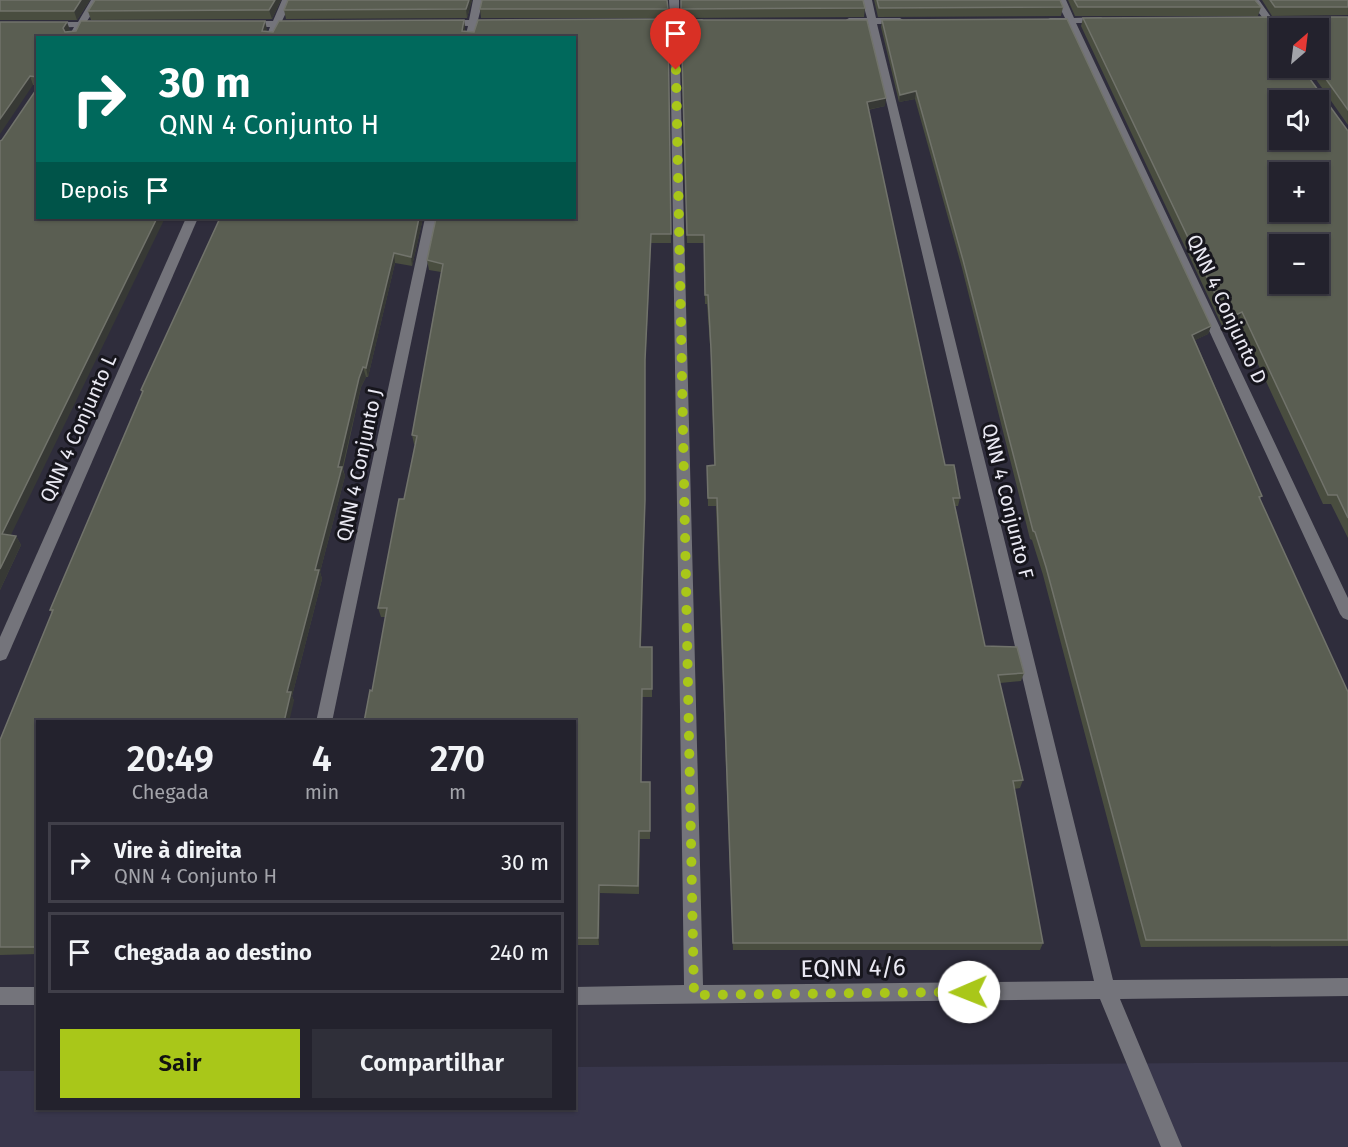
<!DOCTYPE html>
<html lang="pt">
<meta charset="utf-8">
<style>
body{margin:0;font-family:"Fira Sans",sans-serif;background:#2f2f39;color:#f1f3f6;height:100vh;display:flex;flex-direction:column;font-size:22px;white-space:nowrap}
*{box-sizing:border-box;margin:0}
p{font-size:20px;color:#a3a4aa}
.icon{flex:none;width:33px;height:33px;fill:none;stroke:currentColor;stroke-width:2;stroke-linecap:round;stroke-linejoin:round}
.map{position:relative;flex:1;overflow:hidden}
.side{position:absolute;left:36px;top:720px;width:540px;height:390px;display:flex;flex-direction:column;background:#23222d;border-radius:0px;box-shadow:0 2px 4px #0004,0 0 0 2px #403f49}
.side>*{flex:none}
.guide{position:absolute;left:36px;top:36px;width:540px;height:183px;border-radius:0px;box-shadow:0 2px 4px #0004,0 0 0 2px #403f49;background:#00695c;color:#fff;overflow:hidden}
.needle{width:39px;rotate:28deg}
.controls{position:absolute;left:1269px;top:18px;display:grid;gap:12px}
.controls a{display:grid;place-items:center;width:60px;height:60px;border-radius:0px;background:#23222d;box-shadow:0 2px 4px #0004,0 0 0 2px #403f49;font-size:30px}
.pin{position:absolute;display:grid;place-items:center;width:51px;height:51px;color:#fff;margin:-62px -26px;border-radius:50% 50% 50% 0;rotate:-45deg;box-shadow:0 0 6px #0007}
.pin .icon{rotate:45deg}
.me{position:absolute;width:66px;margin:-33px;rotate:269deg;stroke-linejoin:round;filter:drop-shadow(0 0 4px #0008)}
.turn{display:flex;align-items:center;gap:21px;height:126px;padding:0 24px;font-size:27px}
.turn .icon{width:78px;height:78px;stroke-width:2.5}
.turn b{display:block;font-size:42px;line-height:51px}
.then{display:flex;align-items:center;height:57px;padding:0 24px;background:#0003;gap:12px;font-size:22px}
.eta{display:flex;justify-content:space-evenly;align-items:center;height:102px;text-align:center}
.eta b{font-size:36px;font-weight:600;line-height:42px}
.button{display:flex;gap:12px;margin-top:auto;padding:12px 24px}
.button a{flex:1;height:69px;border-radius:0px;background:#a9c719;color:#111;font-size:24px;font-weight:600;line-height:69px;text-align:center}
.button a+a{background:#2f2f39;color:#f1f3f6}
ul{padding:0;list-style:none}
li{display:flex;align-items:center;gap:18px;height:81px;margin:0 12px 9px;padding:0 12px;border:3px solid #403f49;border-radius:0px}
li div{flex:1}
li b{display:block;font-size:22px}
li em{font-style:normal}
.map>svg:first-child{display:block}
</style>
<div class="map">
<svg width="1348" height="1147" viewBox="0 0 1348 1147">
<rect width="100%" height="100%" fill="#2f2d3c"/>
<path fill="#38364b" d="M 1348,1062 L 1348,1147 L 0,1147 L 0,1071 L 37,1071 L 38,1108 L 574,1108 L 575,1067 Z"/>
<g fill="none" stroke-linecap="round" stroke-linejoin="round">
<g fill="#74747b" fill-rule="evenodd">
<path d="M 91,0 L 101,0 L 87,21 L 102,22 L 102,26 L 84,27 L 77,38 L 68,38 L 74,27 L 48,28 L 43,25 L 48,22 L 78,22 Z"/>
<path d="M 282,0 L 292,0 L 282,21 L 300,22 L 300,26 L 280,27 L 275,38 L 266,38 L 270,27 L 246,27 L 241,24 L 246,21 L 273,21 Z"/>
<path d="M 473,0 L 483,0 L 478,20 L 495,20 L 500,23 L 498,25 L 477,26 L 475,38 L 465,38 L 468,26 L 441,25 L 439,23 L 444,20 L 469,20 Z"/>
<path d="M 669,0 L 679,0 L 679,19 L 702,19 L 707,22 L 702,25 L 679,25 L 703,985 L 1094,981 L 868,24 L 849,24 L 844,21 L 849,18 L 867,18 L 862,0 L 872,0 L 876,18 L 900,18 L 905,21 L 900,24 L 877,24 L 1113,980 L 1348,978 L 1348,996 L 1120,999 L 1182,1147 L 1161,1147 L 1100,999 L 574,1005 L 574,987 L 684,985 L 670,25 L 648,25 L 643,22 L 648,19 L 670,19 Z"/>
<path d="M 1056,0 L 1066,0 L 1074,18 L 1101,17 L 1106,20 L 1101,23 L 1076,23 L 1348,598 L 1348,620 L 1343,618 L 1340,614 L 1067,23 L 1050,24 L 1045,21 L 1050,18 L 1065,18 Z"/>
<path d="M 1249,0 L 1259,0 L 1271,17 L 1302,17 L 1307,20 L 1302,23 L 1275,23 L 1280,29 L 1280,39 L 1277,38 L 1266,23 L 1248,22 L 1248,18 L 1262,17 Z"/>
<path d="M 186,218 L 198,218 L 8,655 L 6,659 L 0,661 L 0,637 Z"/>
<path d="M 425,218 L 437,218 L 332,722 L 316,722 Z"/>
<rect x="0" y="987" width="38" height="18"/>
</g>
</g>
<g fill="#494d3f">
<path d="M 0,0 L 90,0 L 77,20 L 0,20 Z"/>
<path d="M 281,0 L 272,19 L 91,20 L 88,11 Z"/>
<path d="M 472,0 L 467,18 L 286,19 L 284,10 Z"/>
<path d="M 667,0 L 668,18 L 481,18 L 480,9 Z"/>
<path d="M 681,0 L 865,8 L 864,17 L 681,18 Z"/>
<path d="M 874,0 L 1060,0 L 1063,7 L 1061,16 L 878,17 Z"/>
<path d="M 1068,0 L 1255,0 L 1261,7 L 1258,16 L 1075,16 Z"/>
<path d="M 1262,0 L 1348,0 L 1348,15 L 1272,16 Z"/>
<path d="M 1283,17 L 1348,17 L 1348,125 L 1308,68 L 1318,68 L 1318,28 L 1282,28 L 1280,25 Z"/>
<path d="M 1083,18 L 1280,68 L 1348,131 L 1348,538 L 1331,504 L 1323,504 L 1238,321 L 1223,328 L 1081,26 Z"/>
<path d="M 668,19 L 671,243 L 651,243 L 645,369 L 645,509 L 641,647 L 652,647 L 652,697 L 642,697 L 641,782 L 650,782 L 650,839 L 640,839 L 639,894 L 600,893 L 599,945 L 574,945 L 574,722 L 372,691 L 386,617 L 381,617 L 378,608 L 404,499 L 415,445 L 414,444 L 412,435 L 441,272 L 429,270 L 427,260 L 574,38 L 38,218 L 11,535 L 16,536 L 21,545 L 0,590 L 0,141 L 2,140 L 36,90 L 36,85 L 33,85 L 0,22 L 70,30 L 69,31 L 267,29 L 266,31 L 273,32 L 464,20 L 465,31 L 474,32 Z"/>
<path d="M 681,20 L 885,106 L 868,110 L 945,465 L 960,498 L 958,506 L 955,506 L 985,646 L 1024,673 L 1021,681 L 1000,683 L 1023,780 L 1020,788 L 1014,789 L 1043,943 L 1040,950 L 733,950 L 716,506 L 708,506 L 707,466 L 714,465 L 711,358 L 707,304 L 705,304 L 704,243 L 687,243 Z"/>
<path d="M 882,20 L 1211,326 L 1208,334 L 1195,340 L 1262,496 L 1260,499 L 1348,692 L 1348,946 L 1141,947 L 1043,575 L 1032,540 L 1030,539 L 962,268 L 915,99 L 899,102 L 881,27 Z"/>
<path d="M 220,218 L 423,218 L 412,266 L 395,263 L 368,377 L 366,377 L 361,387 L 343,469 L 345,476 L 320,572 L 322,579 L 292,696 L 294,701 L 38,722 L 38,954 L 0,955 L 0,740 L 52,613 L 50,610 L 142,393 L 141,390 Z"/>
</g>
<g fill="#373935">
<path d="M 81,0 L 90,0 L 77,20 L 74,11 Z"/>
<path d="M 275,0 L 281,0 L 272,19 L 269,10 Z"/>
<path d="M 469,0 L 472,0 L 467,18 L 466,9 Z"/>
<path d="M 464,20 L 465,28 L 464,38 L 462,31 Z"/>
<path d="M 265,21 L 267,29 L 265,38 L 262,31 Z"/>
<path d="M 67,22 L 70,30 L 66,37 L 63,28 Z"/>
<path d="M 30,76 L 33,85 L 0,134 L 0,119 Z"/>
<path d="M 916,91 L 915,99 L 899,102 L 900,95 Z"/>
<path d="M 886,98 L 885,106 L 866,110 L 867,102 Z"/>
<path d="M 157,218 L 165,218 L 7,543 L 2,534 Z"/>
<path d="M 419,218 L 423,218 L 412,266 L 411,257 Z"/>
<path d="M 651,234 L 645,369 L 645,509 L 641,656 L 645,360 Z"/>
<path d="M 394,253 L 395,263 L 368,377 L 366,368 Z"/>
<path d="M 1242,312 L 1238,321 L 1223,328 L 1227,319 Z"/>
<path d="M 1211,326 L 1208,334 L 1189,343 L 1192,335 Z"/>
<path d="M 363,367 L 366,377 L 361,387 L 342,469 L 345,476 L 320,572 L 322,579 L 292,696 L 294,701 L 289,722 L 284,722 L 287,692 L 315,570 L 359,378 Z"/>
<path d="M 16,536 L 21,545 L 0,590 L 0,569 Z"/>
<path d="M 599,885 L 600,893 L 599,945 L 598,938 Z"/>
</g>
<g fill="#5a5e52" stroke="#71736b" stroke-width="1.5" fill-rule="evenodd">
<path d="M 0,0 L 81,0 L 74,11 L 0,11 Z"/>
<path d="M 95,0 L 275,0 L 269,10 L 88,11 Z"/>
<path d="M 288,0 L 469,0 L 466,9 L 284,10 Z"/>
<path d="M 482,0 L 667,0 L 668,9 L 480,9 Z"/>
<path d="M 681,0 L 863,0 L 865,8 L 681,9 Z"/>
<path d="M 877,0 L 1060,0 L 1063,7 L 879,8 Z"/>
<path d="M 1074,0 L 1255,0 L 1261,7 L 1078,7 Z"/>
<path d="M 1270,0 L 1348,0 L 1348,7 L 1275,7 Z"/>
<path d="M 1268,17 L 1280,29 L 1280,68 L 1302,68 L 1348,131 L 1348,518 L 1337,495 L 1328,495 L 1242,312 L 1227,319 L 1083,18 ZM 1280,100 L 1318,100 L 1318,140 L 1280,140 ZM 1280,172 L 1318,172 L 1318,212 L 1280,212 ZM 1280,244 L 1318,244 L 1318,284 L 1280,284 Z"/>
<path d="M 1283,17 L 1348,17 L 1348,110 L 1318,68 L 1318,28 L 1285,28 L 1285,21 Z"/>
<path d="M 668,19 L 671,234 L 651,234 L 645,360 L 645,500 L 640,647 L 652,647 L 652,689 L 642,689 L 641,782 L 650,782 L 650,831 L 639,831 L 638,886 L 599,885 L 598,938 L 574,938 L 574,722 L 364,722 L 370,690 L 372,691 L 387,608 L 378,608 L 399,499 L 404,499 L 417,436 L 412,435 L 443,264 L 427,260 L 436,218 L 574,218 L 574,38 L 38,38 L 38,218 L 157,218 L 2,534 L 16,536 L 0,569 L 0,141 L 2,140 L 36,90 L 37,77 L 30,76 L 0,119 L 0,22 L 67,22 L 63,28 L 65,32 L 76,31 L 81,21 L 265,21 L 262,31 L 273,32 L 279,21 L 464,20 L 462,31 L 474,32 L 478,20 Z"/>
<path d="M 1067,19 L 1211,326 L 1192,335 L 1262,496 L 1259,497 L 1348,692 L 1348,940 L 1146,940 L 1046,567 L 1035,532 L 1033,531 L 963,260 L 916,91 L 900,95 L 882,20 Z"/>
<path d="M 681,20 L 867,20 L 886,98 L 867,102 L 945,465 L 954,465 L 960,498 L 953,498 L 985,646 L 1017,647 L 1024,673 L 998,675 L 1023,780 L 1013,781 L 1043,943 L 733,943 L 717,498 L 708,498 L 707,466 L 715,465 L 711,349 L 708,295 L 705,295 L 704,235 L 687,235 Z"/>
<path d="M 220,218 L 419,218 L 411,257 L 394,253 L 366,368 L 363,367 L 359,378 L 338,467 L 342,467 L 315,570 L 319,570 L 287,692 L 291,692 L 284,722 L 38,722 L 38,947 L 0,947 L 0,740 L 53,610 L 50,610 L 143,391 L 141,390 Z"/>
</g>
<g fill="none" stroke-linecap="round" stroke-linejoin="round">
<path stroke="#a9c719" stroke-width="10" stroke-dasharray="0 18" d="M 676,70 L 694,995 L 969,992"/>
</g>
<g text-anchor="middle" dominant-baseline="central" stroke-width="6" stroke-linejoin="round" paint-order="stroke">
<g font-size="20" fill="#eae9f3" stroke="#17161d">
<text transform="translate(1227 309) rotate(65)">QNN 4 Conjunto D</text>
<text transform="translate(78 428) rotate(-66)">QNN 4 Conjunto L</text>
<text transform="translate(359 465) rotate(-78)">QNN 4 Conjunto J</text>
<text transform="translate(1008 501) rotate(76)">QNN 4 Conjunto F</text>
</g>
<g font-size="24" fill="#eae9f3" stroke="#17161d">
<text transform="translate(853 968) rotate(-1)">EQNN 4/6</text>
</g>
</g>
</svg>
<div class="controls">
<a><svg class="needle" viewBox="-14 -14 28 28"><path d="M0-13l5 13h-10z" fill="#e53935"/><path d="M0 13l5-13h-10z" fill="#a3a4aa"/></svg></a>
<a><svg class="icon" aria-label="sound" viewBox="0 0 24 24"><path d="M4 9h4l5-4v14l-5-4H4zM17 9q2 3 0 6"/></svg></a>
<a>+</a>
<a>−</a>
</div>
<div class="pin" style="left:676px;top:70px;background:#d93025"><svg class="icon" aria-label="arrive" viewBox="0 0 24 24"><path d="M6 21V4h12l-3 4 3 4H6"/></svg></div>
<svg class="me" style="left:969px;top:992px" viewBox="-20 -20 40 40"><circle r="19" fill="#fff"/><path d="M0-13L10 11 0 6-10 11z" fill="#a9c719"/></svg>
<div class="guide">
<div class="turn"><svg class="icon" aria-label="right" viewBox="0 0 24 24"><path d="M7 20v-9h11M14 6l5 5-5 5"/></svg><div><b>30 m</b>QNN 4 Conjunto H</div></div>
<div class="then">Depois<svg class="icon" aria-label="arrive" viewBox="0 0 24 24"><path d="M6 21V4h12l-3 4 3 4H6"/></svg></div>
</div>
<section class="side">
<div class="eta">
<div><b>20:49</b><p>Chegada</p></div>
<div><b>4</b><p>min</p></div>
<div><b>270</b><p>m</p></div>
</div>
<ul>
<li><svg class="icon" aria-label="right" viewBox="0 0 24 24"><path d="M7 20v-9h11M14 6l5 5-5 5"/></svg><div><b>Vire à direita</b><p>QNN 4 Conjunto H</p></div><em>30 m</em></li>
<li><svg class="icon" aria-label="arrive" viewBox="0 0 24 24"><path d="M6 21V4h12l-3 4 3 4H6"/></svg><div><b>Chegada ao destino</b></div><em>240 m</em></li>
</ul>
<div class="button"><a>Sair</a><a>Compartilhar</a></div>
</section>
</div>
